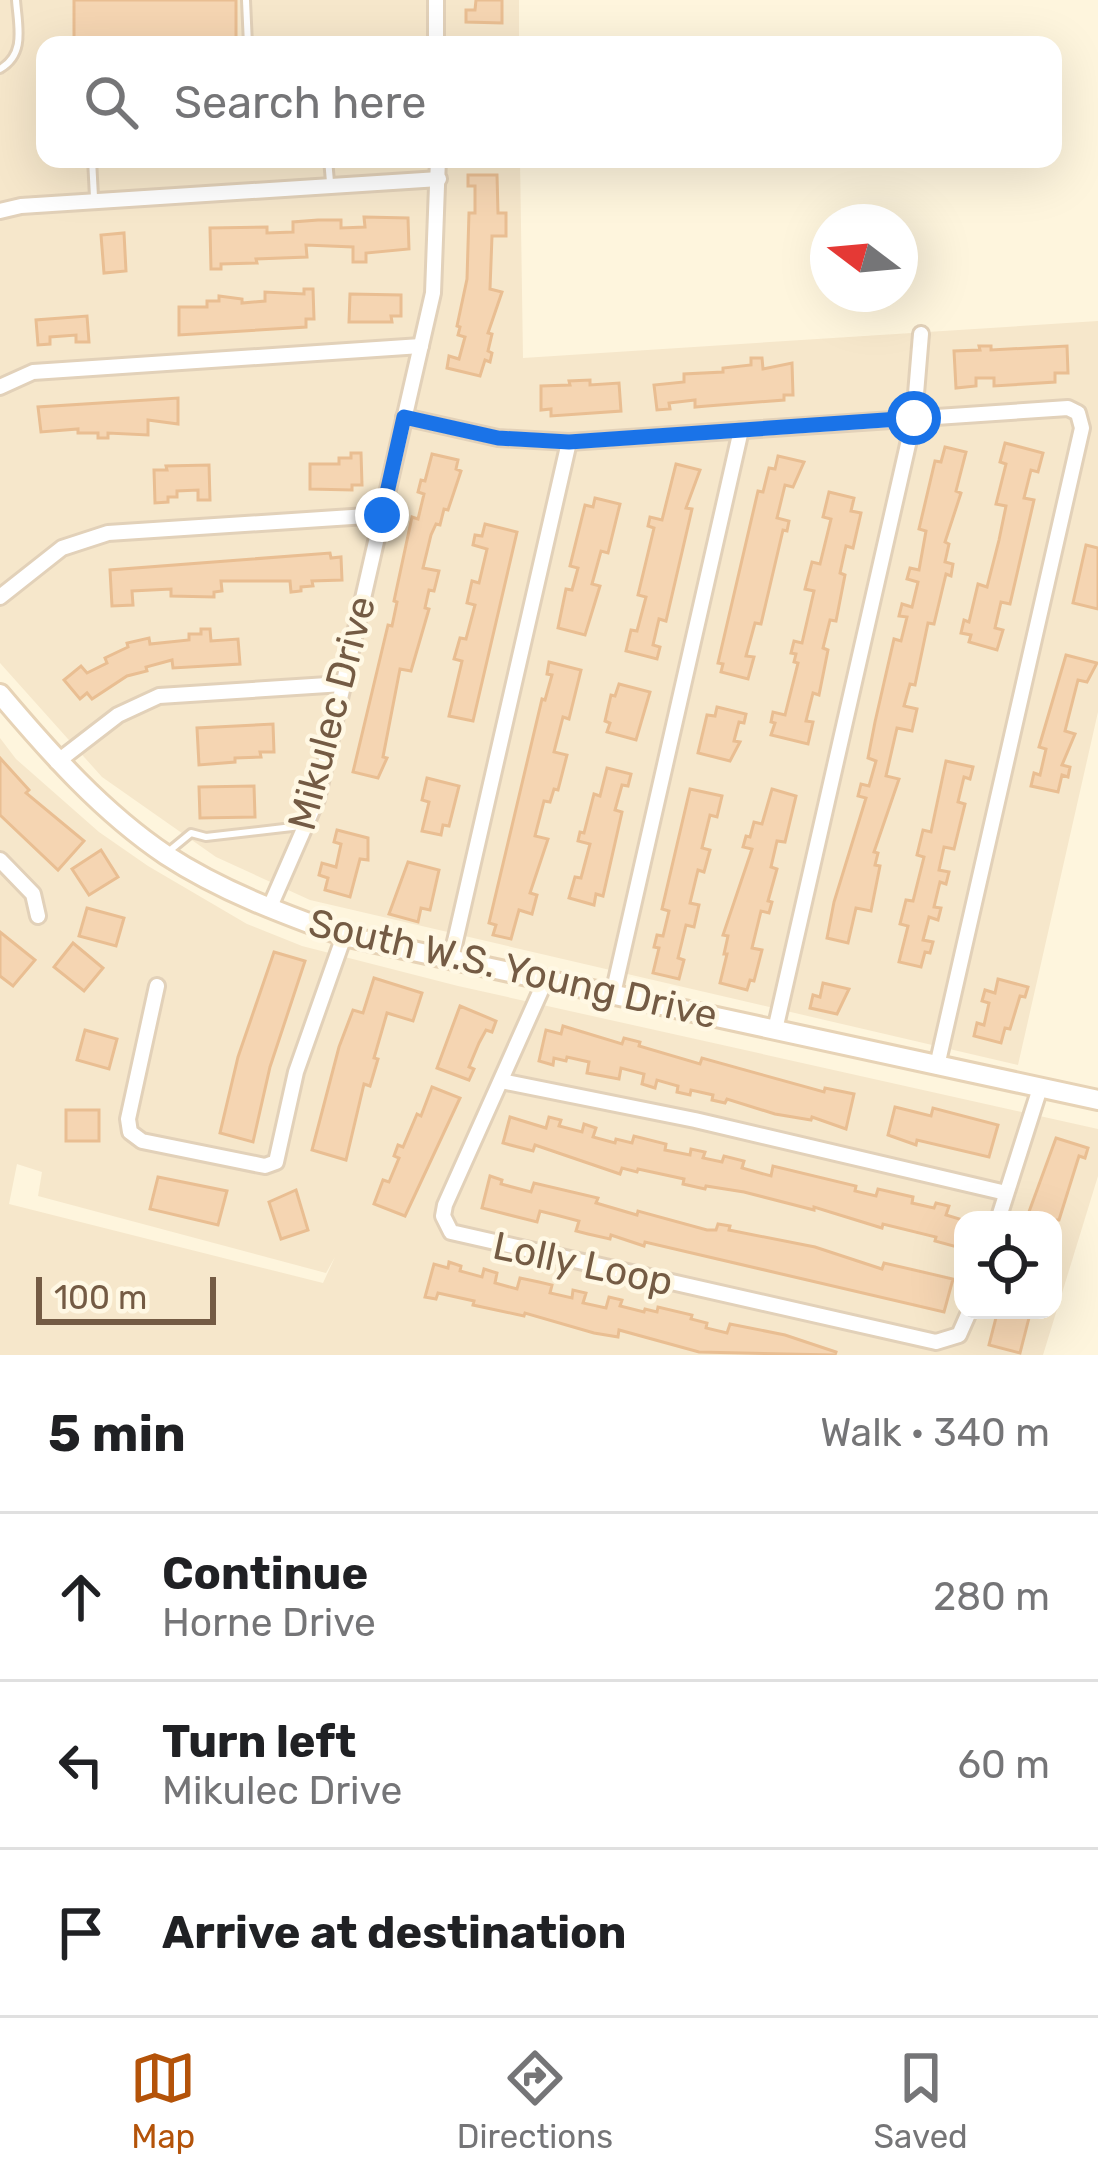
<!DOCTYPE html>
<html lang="en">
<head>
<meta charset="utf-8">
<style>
	body { margin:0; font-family:Rubik,sans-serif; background:#f2f2f2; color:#202124 }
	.controls { position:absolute; right:36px; bottom:36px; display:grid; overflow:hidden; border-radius:24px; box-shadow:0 12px 48px #0002 }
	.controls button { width:108px; height:108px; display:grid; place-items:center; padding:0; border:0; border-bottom:3px solid #e0e0e0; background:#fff; color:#202124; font:60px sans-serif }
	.compass { position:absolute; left:810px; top:204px; width:108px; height:108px; border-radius:50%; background:#fff; box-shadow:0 12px 48px #0002; rotate:286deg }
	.scale { position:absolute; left:36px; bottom:30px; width:180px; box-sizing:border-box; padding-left:12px; border:6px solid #745b44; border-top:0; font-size:33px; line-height:42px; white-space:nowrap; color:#745b44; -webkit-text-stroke:9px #fff8e4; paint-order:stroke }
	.stop { position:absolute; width:36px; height:36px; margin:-27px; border:9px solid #1a73e8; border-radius:50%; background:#fff }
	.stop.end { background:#1a73e8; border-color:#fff; box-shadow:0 3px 12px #0008 }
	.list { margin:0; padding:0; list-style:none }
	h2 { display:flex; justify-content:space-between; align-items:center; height:156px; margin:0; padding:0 48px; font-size:51px }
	h2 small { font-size:39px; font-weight:400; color:#757577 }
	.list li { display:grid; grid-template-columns:78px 1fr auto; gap:36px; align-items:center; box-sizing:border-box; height:168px; padding:0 48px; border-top:3px solid #e0e0e0 }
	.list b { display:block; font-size:45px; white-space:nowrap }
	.list p { margin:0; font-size:39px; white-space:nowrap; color:#757577 }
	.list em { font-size:39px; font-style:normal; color:#757577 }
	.icon { flex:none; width:66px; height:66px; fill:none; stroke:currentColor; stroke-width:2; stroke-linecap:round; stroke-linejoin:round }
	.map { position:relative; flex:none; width:1098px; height:1355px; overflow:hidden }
	.search { position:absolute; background:#fff; box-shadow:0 12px 48px #0002; left:36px; right:36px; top:36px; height:132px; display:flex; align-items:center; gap:30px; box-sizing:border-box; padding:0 42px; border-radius:24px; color:#757577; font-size:45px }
	.sheet { height:660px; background:#fff }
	nav { display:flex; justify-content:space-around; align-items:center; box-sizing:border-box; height:168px; border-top:3px solid #e0e0e0; background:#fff; font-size:33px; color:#757577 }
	nav a { display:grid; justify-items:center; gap:6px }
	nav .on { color:#b45309 }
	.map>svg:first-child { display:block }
	.residential { fill:#f6e7cb; fill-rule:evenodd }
	.building { fill:#f5d5b2; stroke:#e9be92; stroke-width:3 }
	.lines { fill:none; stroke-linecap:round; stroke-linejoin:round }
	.lane-casing { stroke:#e2d1b9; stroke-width:12 }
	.street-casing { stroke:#e2d1b9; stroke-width:20 }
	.secondary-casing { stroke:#e7d3b6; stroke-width:24 }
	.lane { stroke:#fff; stroke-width:6 }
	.street { stroke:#fff; stroke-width:14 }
	.secondary { stroke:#fff; stroke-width:18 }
	.route { stroke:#1a73e8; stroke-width:15 }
	.labels { text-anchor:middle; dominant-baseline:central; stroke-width:9; stroke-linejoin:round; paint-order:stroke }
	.street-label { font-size:39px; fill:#745b44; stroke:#fff8e4 }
</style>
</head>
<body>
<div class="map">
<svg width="1098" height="1355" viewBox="0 0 1098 1355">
	<rect width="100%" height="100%" fill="#fef5dd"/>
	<!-- residential -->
	<g class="residential">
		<polygon points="0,0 519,0 519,45 45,45 45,159 520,159 523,358 1098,321 1098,712 1018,1065 310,900 216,857 102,777 0,663"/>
		<path d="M0,738L16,759L99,832L148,866L247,924L302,946L458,986L1098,1129V1176L1043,1355H0ZM17,1164L42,1172L38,1196L326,1273L335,1257L323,1283L9,1204ZM963,1220H1053V1310H963Z"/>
	</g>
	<!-- building -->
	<g class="building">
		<polygon points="74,0 236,0 236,45 136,45 136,39 74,38"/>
		<polygon points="476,0 502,0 502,23 466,22 466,10 475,10"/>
		<polygon points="468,175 497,175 498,213 506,213 506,236 492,236 490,289 502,292 488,333 492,334 488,351 492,353 490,362 485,360 480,376 447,368 449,356 459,359 465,337 458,335 460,327 457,326 467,279 469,213 475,213 475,186 468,186"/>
		<polygon points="364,217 408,218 409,249 366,253 366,262 353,262 353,247 306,245 307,257 256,259 257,263 221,264 221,269 211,269 210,228 267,227 267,233 293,232 293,222 318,220 341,220 341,228 365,227"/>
		<polygon points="124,233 126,271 104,273 101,235"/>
		<polygon points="304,289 313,289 314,319 306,319 306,327 179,335 179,307 207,307 207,301 219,301 219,296 242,299 242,303 265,301 265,292 304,294"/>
		<polygon points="350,294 401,295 401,316 391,316 392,322 349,322"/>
		<polygon points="87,316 89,342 76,342 76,335 50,337 50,344 38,345 36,320"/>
		<polygon points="979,346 991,346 991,350 1067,346 1068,373 1055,373 1055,382 994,386 994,378 976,378 976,386 956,388 954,351 980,350"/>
		<polygon points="751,358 762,358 763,369 792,363 793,395 784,395 784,400 707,406 695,407 695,400 669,403 670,409 657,410 654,385 684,382 684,374 723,372 723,368 751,365"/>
		<polygon points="590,380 590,385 619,383 621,411 551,416 551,409 541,410 541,386 570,385 569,381"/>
		<polygon points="178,398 178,424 148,420 148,435 108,433 108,438 98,438 98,433 78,433 78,429 41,432 38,407"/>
		<polygon points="1005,443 1043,453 1038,472 1031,470 1024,498 1034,500 1010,604 1001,602 995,628 1003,630 997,650 969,642 971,635 961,633 964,620 969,622 978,584 987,587 999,540 1006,506 996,504 1006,464 1000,462"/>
		<polygon points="945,447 966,452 956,491 961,493 945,542 949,544 945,562 953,564 951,576 946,574 934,624 928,623 915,685 910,684 904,706 917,709 912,731 897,728 886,776 899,779 874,852 878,853 875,865 880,866 871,911 856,908 848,943 827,938 834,902 866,798 858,796 861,784 869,786 876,761 868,758 875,722 894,639 901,641 907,617 899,616 902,604 912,607 918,582 907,579 910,568 919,570 926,531 919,529 935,461 941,462"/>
		<polygon points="351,453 361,453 362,485 352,485 352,490 310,489 310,464 339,464 339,458 351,458"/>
		<polygon points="432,454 458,460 456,469 461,471 448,510 444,509 440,525 436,524 431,535 423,568 439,571 434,591 429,590 425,608 429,609 411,671 400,669 383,757 387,758 378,778 353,772 388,625 392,626 397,602 394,601 412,517 418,519 424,494 418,492 421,480 425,481"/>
		<polygon points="778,456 804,462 793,487 785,485 777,518 789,521 787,531 783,530 761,624 755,623 746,656 754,657 748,679 721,672 723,664 718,663 758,491 763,492 769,468 775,469"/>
		<polygon points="676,464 700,470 686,508 692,509 666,621 659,619 653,645 660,647 657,659 626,651 631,630 637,631 646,597 638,595 654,528 648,526 650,517 662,520"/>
		<polygon points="209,465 210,500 198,500 198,490 177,491 177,497 168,497 168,502 155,503 154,470 167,470 166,466"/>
		<polygon points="829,492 854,498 851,511 861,513 853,548 846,546 840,573 845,575 836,621 830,620 823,648 828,650 819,695 813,693 806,721 813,722 808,744 771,735 775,723 771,722 773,712 785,715 798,663 794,662 796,654 791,653 794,641 802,643 814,591 805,589 812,562 820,564 831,519 823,517"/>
		<polygon points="595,498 620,504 608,553 601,551 592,584 600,586 585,635 558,628 566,589 572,590 578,568 570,566 585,505 593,507"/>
		<polygon points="485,524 517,532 473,721 449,716 462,661 454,659 460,638 466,639 475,605 467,603 472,581 479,583 487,549 473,545 475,535 482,536"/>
		<polygon points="1086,545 1098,548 1098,609 1073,603"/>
		<polygon points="330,553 331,558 341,557 342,580 312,581 313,586 301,587 301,591 291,592 290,581 221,581 222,591 214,592 214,597 171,596 171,589 132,591 133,605 112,606 110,570"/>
		<polygon points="201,629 210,629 211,641 238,639 240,664 173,668 172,660 146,667 147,671 127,676 92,699 87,693 80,699 64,680 81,666 87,673 107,663 105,658 128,647 127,643 149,638 150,644 189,640 189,634 201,634"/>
		<polygon points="1066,655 1097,663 1087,682 1078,680 1065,731 1075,734 1062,765 1070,767 1068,777 1062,775 1058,792 1031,786 1034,773 1040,775 1046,749 1039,747"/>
		<polygon points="549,662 581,670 569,719 563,717 554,752 567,755 558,790 554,789 550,802 544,801 535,836 548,839 530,893 537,895 532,914 519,910 511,939 493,935 496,925 489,923 542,699 545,700 552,675 547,674"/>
		<polygon points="619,684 650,692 636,740 607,732 610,723 605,721 611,695 615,696"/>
		<polygon points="717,707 746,714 744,723 739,722 734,741 740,742 730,761 698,753 707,715 715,716"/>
		<polygon points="273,724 274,752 260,752 261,757 235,758 235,762 199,765 197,728"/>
		<polygon points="0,758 29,790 26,793 84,841 58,870 0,815"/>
		<polygon points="946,761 973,767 970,779 964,777 958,802 965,804 954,849 944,847 939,870 949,872 946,884 940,882 934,907 941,908 938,920 929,917 923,940 933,942 930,953 925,952 921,967 899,962 908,926 900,924 906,900 913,901 924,857 917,855 923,830 931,832"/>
		<polygon points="607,768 631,774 628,786 622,785 615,810 622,812 603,896 596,894 594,905 569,898 575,877 581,878 590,844 578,841 580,832 584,833 594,794 600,796"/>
		<polygon points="427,778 459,786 449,826 443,825 441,835 422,831 429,802 422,800"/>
		<polygon points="254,786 255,817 200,818 199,787"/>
		<polygon points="690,789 722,796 717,817 710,815 702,848 710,850 704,872 698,870 690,903 699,905 694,927 686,925 678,958 684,960 679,979 653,973 659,948 654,947 657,935 663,936 669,911 662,909"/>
		<polygon points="772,789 796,796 785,842 777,841 771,867 777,869 768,901 772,902 769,913 761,911 752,948 762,950 754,981 750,980 747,990 720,983 727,954 724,954 728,936 723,935 752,849 743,847 746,836 750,837 754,822 762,824"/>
		<polygon points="337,830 368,838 368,860 360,859 350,897 325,890 328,878 319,875 322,863 336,867 341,844 334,842"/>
		<polygon points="101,850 118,877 89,895 72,869"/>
		<polygon points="408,862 439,870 430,910 421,908 418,922 389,914"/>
		<polygon points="87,908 124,918 116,946 79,936"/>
		<polygon points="0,932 35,960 13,986 0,976"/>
		<polygon points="73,943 103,968 84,991 54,967"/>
		<polygon points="274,952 305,961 270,1067 253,1142 220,1133 238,1057"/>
		<polygon points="374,978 422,993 413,1021 387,1013 374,1058 378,1059 370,1086 364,1084 346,1160 312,1150 339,1047 353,1010 363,1013"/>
		<polygon points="998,979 1028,987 1025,997 1020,996 1010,1029 1005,1028 1001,1043 974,1036 977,1023 984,1025 989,1003 982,1001 985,990 995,993"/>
		<polygon points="823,983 849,989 837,1014 810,1008 813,995 820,997"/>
		<polygon points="460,1006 496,1021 492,1032 486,1030 479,1043 469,1067 474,1069 469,1080 437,1068"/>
		<polygon points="563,1026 622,1044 624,1038 640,1042 639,1046 700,1064 702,1058 824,1092 825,1088 854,1094 846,1129 812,1117 811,1120 775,1114 727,1099 725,1103 712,1100 713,1095 691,1090 690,1095 677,1092 678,1086 657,1080 655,1088 642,1084 644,1074 621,1068 619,1079 587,1073 589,1062 567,1057 566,1061 554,1058 553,1065 539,1061 546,1030 561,1034"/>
		<polygon points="85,1030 117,1039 109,1069 77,1060"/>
		<polygon points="432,1087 460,1098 405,1216 374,1204 383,1180 389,1182 399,1158 394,1156 398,1145 403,1147 417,1114 421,1116"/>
		<polygon points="895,1107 931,1116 933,1108 998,1125 989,1157 917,1140 916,1145 888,1135"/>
		<rect x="66" y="1110" width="33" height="31"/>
		<polygon points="510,1117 546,1128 549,1117 561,1120 559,1126 582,1132 584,1124 596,1128 593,1137 615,1143 616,1139 632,1143 634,1136 666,1144 665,1150 690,1155 691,1149 705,1152 703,1158 722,1162 724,1156 744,1161 742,1168 771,1176 773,1166 856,1186 855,1191 876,1196 878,1189 913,1197 912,1203 934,1208 936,1203 949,1206 946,1215 963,1220 963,1227 957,1247 935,1241 936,1237 883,1224 882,1228 814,1207 814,1210 744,1192 706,1186 705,1189 683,1184 684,1179 638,1169 637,1172 622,1168 620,1174 535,1145 533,1151 503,1143"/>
		<polygon points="1056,1138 1088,1148 1085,1158 1079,1156 1059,1220 1026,1220"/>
		<polygon points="490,1176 502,1180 501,1184 531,1192 534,1183 598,1198 596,1203 637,1215 638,1211 707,1230 716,1230 718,1224 730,1226 729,1230 815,1247 882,1269 884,1263 953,1279 944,1312 645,1242 644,1246 611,1235 610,1239 588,1234 576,1231 579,1221 556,1215 540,1211 537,1222 482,1208"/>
		<polygon points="158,1177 227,1191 218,1225 150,1209"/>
		<polygon points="296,1190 308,1230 281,1239 269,1202"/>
		<polygon points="449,1262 461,1266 460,1271 482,1277 484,1269 497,1273 495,1283 517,1289 520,1278 539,1282 552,1285 550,1293 572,1298 573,1290 586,1293 583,1303 606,1308 609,1297 622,1300 620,1306 644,1312 645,1309 657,1312 658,1307 692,1315 691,1319 707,1323 706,1328 727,1333 730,1324 785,1335 836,1352 835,1355 699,1352 619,1330 618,1337 594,1333 525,1313 524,1316 473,1305 474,1301 438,1293 436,1299 425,1297 434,1264 448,1268"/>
		<polygon points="998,1310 1031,1310 1020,1353 989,1345"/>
	</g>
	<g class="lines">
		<defs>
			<g id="lane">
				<polyline points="246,0 248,45"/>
				<path d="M0,69C26,54 18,27 16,0"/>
				<polyline points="92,159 94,197"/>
				<polyline points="328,159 330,182"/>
				<polyline points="168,852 191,833 206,837 301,826"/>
			</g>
			<g id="street">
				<polyline points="436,0 436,45"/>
				<polyline points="0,211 21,206 439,179"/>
				<polyline points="0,387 33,372 421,346"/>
				<polyline points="404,417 498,438 569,442 1068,408 1078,413 1082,428 937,1066"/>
				<polyline points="0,597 62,548 108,533 382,515"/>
				<polyline points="57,762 118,715 159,696 343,684"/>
				<polyline points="0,860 33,894 38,916"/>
				<polyline points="269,909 317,799 433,293 438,159"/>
				<polyline points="451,959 569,442"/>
				<polyline points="546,979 445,1205 443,1216 451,1232 936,1342 959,1335 970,1310"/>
				<polyline points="157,986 128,1119 130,1132 142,1141 265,1166 276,1162 296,1072 344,936"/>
				<polyline points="613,994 741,430"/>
				<polyline points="775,1030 914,418 921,334"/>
				<polyline points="501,1081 695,1120 1006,1193"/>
				<polyline points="998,1220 1040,1088"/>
			</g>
			<path id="secondary" d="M0,694C49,752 102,812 166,855C221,891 283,914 344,936L1098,1100"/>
		</defs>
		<!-- lane casing -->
		<use href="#lane" class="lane-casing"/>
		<!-- street casing -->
		<use href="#street" class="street-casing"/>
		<!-- secondary casing -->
		<use href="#secondary" class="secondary-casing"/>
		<!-- lane -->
		<use href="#lane" class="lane"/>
		<!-- street -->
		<use href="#street" class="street"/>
		<!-- secondary -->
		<use href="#secondary" class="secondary"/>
	</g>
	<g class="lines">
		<!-- route -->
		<polyline class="route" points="382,515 404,417 498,438 569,442 914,418"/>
	</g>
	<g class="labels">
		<!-- street labels -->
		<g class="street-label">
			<text transform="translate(332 713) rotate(-75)">Mikulec Drive</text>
			<text transform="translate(513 969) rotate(13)">South W.S. Young Drive</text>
			<text transform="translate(583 1264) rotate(12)">Lolly Loop</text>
		</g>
	</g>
</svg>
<div class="controls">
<button><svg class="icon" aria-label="locate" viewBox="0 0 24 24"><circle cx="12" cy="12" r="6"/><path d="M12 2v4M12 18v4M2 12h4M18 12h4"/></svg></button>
</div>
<svg class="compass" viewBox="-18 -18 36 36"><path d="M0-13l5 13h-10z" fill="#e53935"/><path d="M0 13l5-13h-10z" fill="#757577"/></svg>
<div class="scale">100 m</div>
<div class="stop" style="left:914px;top:418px"></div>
<div class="stop end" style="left:382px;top:515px"></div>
<div class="search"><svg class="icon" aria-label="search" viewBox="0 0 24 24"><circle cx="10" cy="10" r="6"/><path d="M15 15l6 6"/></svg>Search here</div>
</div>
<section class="sheet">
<h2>5 min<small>Walk · 340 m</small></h2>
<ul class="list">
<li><svg class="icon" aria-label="ahead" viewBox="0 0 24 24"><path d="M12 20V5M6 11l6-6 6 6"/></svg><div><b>Continue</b><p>Horne Drive</p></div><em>280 m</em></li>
<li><svg class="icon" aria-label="left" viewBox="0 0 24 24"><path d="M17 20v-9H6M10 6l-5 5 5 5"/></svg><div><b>Turn left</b><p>Mikulec Drive</p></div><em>60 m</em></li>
<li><svg class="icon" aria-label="arrive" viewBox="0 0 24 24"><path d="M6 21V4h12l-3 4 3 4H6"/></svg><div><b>Arrive at destination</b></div></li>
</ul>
</section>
<nav>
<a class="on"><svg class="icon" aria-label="map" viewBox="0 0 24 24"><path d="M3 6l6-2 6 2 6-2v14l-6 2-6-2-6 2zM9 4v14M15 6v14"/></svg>Map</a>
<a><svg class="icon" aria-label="directions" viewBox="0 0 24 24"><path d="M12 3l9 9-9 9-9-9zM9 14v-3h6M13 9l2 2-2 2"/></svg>Directions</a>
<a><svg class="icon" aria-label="saved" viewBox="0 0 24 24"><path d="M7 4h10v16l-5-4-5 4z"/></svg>Saved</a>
</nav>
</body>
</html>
